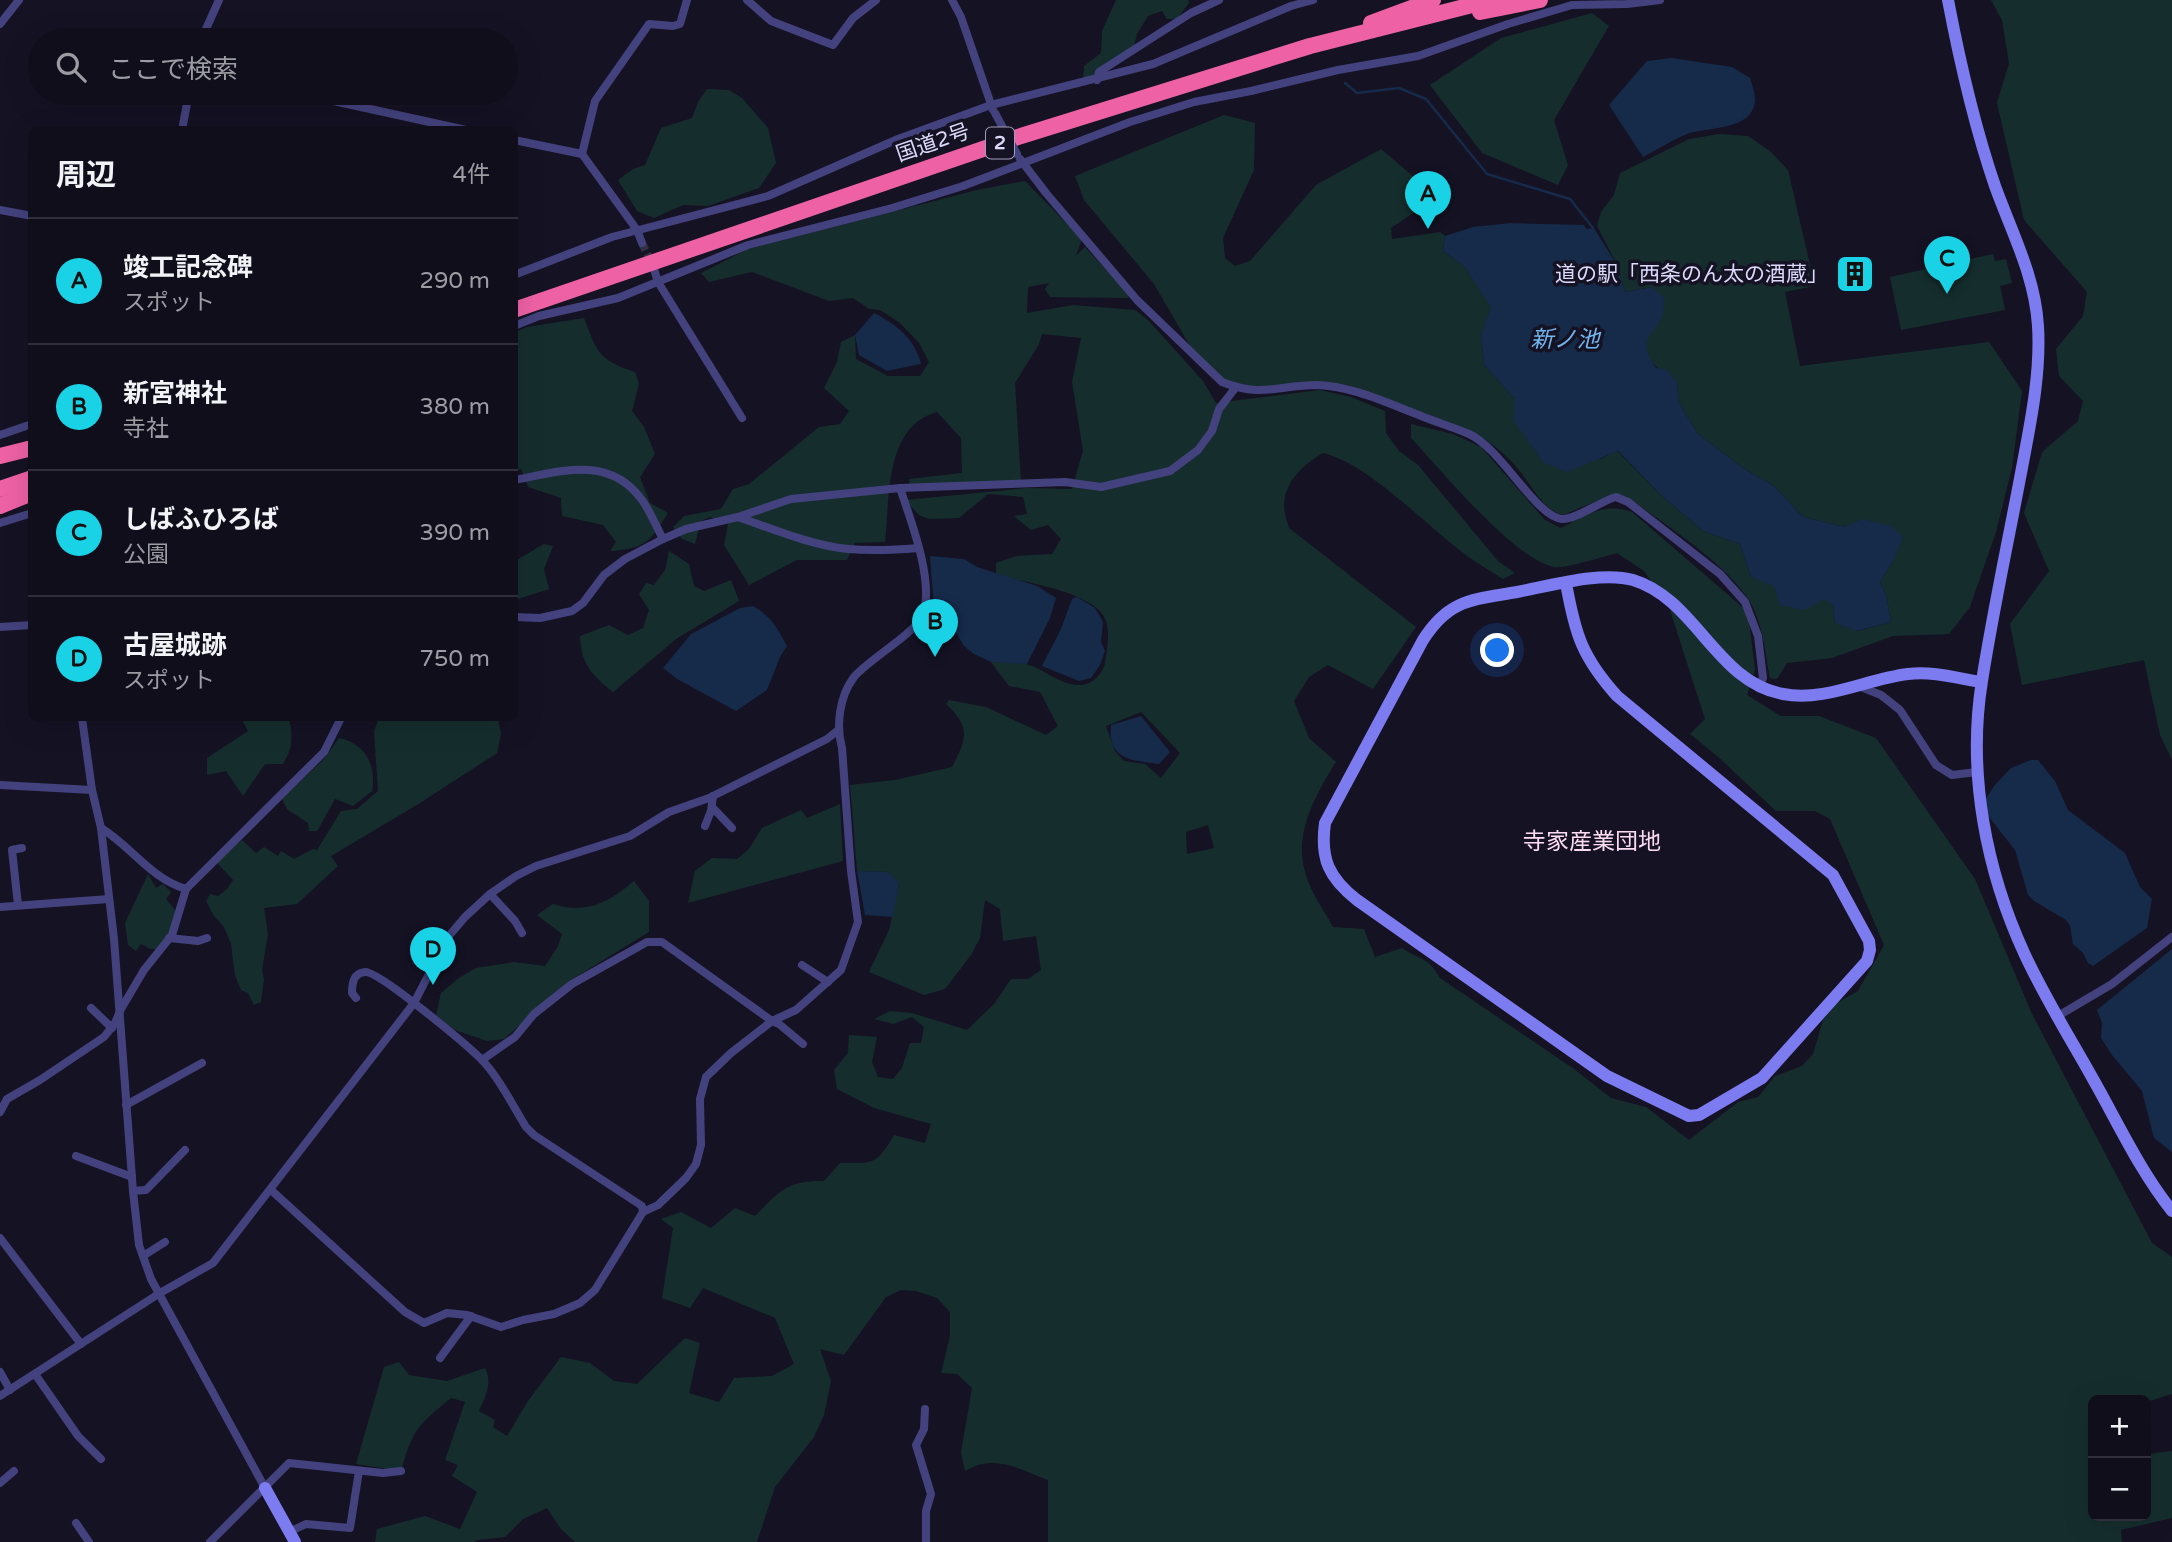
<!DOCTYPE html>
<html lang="ja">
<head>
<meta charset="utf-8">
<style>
	body { margin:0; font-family:"Varela Round","Noto Sans JP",sans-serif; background:#1e1c28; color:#f1f3f6 }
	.controls { position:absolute; right:21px; bottom:21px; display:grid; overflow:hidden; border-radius:10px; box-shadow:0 7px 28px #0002 }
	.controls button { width:63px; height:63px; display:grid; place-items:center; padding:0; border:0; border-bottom:2px solid #302e3a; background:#100e1b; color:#f1f3f6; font:35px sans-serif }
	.you { position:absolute; left:1498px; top:651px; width:24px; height:24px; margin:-18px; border:5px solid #fff; border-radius:50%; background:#1a73e8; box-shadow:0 0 0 10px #1a73e833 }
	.badge { display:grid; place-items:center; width:46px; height:46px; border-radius:50%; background:#1ad2e6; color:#111; font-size:23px; font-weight:700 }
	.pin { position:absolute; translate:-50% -58px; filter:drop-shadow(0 2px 4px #0008) }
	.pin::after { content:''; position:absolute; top:37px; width:24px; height:21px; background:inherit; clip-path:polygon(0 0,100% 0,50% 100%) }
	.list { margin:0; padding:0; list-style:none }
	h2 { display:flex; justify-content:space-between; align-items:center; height:91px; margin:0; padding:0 28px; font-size:30px }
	h2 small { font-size:23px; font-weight:400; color:#9c9ca3 }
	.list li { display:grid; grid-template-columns:46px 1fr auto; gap:21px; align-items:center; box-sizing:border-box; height:126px; padding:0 28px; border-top:2px solid #302e3a }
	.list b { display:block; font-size:26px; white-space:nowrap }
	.list p { margin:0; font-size:23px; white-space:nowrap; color:#9c9ca3 }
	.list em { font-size:23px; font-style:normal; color:#9c9ca3 }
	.icon { flex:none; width:38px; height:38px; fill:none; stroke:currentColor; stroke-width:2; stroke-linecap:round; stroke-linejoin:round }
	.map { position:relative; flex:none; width:2172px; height:1542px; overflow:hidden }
	.search { position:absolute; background:#100e1b; box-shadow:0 7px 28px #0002; left:28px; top:28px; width:490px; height:77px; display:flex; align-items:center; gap:18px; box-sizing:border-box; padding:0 24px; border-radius:38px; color:#9c9ca3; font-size:26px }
	.panel { position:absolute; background:#100e1b; box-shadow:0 7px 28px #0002; left:28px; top:126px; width:490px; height:595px; border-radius:10px }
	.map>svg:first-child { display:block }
	.green { fill:#152e2d; fill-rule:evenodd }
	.water { fill:#162a4a }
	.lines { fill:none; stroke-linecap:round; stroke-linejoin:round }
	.stream { stroke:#162a4a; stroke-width:2.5 }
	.street-tunnel { stroke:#333044; stroke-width:8; stroke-dasharray:8 4; stroke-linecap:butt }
	.street { stroke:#44427e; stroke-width:8 }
	.secondary { stroke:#7d7bf0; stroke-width:12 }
	.highway { stroke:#ee61a5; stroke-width:16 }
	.street-bridge { stroke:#44427e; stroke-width:8 }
	.labels { text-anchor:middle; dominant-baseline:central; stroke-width:7; stroke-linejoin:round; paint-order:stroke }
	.shield { fill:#151224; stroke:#a19dba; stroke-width:2 }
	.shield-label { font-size:19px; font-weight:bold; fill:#ddd9fb }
	.street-label { font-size:21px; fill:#ddd9fb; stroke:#151224 }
	.poi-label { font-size:21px; fill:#ddd9fb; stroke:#151224; text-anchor:end }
	.water-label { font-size:23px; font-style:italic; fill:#72b6f0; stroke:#151224 }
	.neighbourhood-label { font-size:23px; fill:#fbdbf0; stroke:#151224 }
</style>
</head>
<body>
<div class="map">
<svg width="2172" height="1542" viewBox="0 0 2172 1542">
	<rect width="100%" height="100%" fill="#151224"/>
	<!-- green -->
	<g class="green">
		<polygon points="1116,0 1188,0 1189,3 1177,19 1167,19 1162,11 1148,16 1137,34 1134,46 1093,76 1083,80 1084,66 1101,53 1102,31"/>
		<polygon points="1991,0 2172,0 2172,760 2160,735 2144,660 2022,685 2010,624 2049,571 2024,513 2042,452 2078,421 2083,401 2059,376 2056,349 2083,316 2087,292 2024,220 1997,103 2009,63 2002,20"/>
		<polygon points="1592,13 1609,26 1554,120 1568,165 1558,185 1482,153 1430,85 1501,38"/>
		<polygon points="707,89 729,90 742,98 768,128 776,163 759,188 708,206 683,205 654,218 637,211 618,180 633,169 645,165 661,128 692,118 698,102"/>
		<path d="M1224,115L1255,123L1254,170L1223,238L1225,258L1235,266L1250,261L1316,185L1381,149L1427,188L1422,207L1391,228L1392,239L1440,232L1445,236L1443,251L1465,267L1492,307L1481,336L1484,365L1514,398V421L1600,459L1617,451L1661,495L1703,531L1740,544L1751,577L1825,598L1833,606L1835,623L1857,631L1891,622L1886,595L1880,582L1893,561L1845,527L1803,517L1774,486L1743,468L1698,434L1679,403L1677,383C1663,373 1640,358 1647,338C1650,329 1658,320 1663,313L1652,287L1625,292L1617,265L1597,226L1601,212L1614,195L1620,173L1689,139L1719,134L1748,136L1770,151L1788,170L1815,286L1785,292L1800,366L1989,342L2022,391L2012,468L1996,532L1970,607L1949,634L1893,636L1832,658L1787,663L1777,679L1770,678C1765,653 1763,623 1749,600C1725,563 1666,525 1630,499L1616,493L1563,515C1541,509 1532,485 1518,469C1506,454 1489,441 1472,431L1349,385L1317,382L1262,388L1237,384L1224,379L1190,346L1154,284L1084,200L1075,176Z"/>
		<path d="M1025,181L1082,239L1076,256L1085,247L1127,293L1129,298L1050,297L1045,289L1049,283L1028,287L1027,313L1073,305L1135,310L1148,320L1203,381L1216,403L1320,390L1351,397L1385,411L1386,433L1399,451L1418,465L1498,561L1515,573L1503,579C1489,570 1475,562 1462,552C1425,524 1367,463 1323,453C1304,464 1284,482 1284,506C1284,513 1287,521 1289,528L1416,627L1373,689L1328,665L1309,677L1294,701L1309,738L1336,762C1317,792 1295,831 1304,868C1308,888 1323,909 1333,927L1364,929L1375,957L1402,948C1419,960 1428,956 1440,978L1574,1069L1611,1098L1646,1107L1689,1140L1738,1102L1758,1097L1775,1076L1802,1066L1813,1054L1823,1020L1835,1004L1858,991L1884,945L1830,819L1815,811H1776L1716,755L1690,734L1705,719L1670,610L1644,571L1617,553C1605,556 1565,569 1554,567C1515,560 1440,469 1411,438V424L1453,434L1481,447L1545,520L1561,528C1585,515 1604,502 1632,512L1748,612L1755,670L1747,695L1781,716H1819L1876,738L1975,879L2032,1014L2152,1243L2172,1257V1394L2146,1402L2093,1400V1516H2146V1454L2172,1451V1518L2121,1530L2122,1542H1048V1480C1018,1469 995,1453 965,1471L961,1452L972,1388L957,1374L941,1373L950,1336V1312L937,1298L916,1291L901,1290L886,1297L844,1355L820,1349L831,1381L824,1415L814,1437L775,1487L757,1542H575L561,1529L547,1508L523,1519L505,1537L478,1540L474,1542H375L377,1529L425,1516L460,1529L477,1492L452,1476L458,1465L445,1460L465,1402L451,1398C417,1426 413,1429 401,1471L356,1464L384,1367L399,1362L409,1375L447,1381L485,1368C493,1383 485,1397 479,1411L495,1420L493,1427L507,1436L528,1401L561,1357L590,1363L614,1381L637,1384L685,1338L700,1343L689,1393L719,1402L734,1378L772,1376L794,1364L775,1318L703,1288L690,1308L662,1298L673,1228L661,1219L681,1212L711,1228L735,1208L755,1216C780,1191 787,1180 824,1181L840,1163C873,1163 876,1166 894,1135L925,1143L931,1124L874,1108L837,1089L834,1070L848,1053L849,1035L877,1037L872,1062L878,1077L893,1079L902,1068L910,1043H921L924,1027L912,1017L893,1024L874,1019L890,1011L912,1013L967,1030L994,1004L1011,979H1028L1041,970L1036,936L1003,941L1000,909L985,900L980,938L971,955L945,989L924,995L869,972L889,930L899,883L888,872L857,871L850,785L895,780L952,767C967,738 971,727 946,704L949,700L986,707L1046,735L1058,726L1040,692L1009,686L991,662C1003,663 1018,661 1029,665C1045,670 1061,685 1078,685C1091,686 1102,675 1105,663C1107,651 1110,633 1106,621C1097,592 1023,582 996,575V563L1016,556L1052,554L1061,539L1048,525L1031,530L1014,516L1027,514L1023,497L988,494L959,518L929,519L919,515L905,500L1027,488L1072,489L1083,451L1072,382L1081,338L1042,334L1039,344L1015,383L1021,482L910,485L909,479L962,473L961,438L937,412C884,426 890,499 885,542L855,543L847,560H797L749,585L724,545L728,524L710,517L701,521L695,544L682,539L673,527L684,516L721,509L733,489L749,484L819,427L840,424L849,411L824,388L837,362L841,342L855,335L856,359L888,376H920L929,362L919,343L900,323L880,310L869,309L853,298L829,301L752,272L709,282L701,273L748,249L977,190ZM1141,712L1180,753L1161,778L1145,764L1124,761L1115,751L1106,726ZM1208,825L1214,848L1187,854L1186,832Z"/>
		<polygon points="1993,254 1995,261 2006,259 2012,283 2000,286 2005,310 1901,330 1890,277"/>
		<path d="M584,318C597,352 598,360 635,372L639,384L632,411L644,427L655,454L640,477L650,503L668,513C649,543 646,548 610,551L616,542L603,525L562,516L561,498L528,487L521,469L515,471V332L527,327Z"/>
		<polygon points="544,544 553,546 544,569 549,589 515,600 515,561"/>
		<path d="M669,551L689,564L694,586L704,591L731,580L739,601L676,639L613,692C592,675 581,664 580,636L609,625L628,635L643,628L649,610L639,594L646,583L654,585L665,570Z"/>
		<path d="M241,718H289C293,736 293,748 283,764H265L243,796L226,771L207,775V758L248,731Z"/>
		<polygon points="379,718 498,718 501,734 497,753 420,803 331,856 338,866 297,904 264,908 268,934 262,970 264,980 261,1002 254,1005 248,993 241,990 235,975 231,944 224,927 214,916 206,901 210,894 218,896 227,889 233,880 217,863 242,840 256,853 264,847 278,856 281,851 294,859 313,849 317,850 341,811 357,809 378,791 374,731"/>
		<path d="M339,738C365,743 377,766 372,791L353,806L335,799L317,831H309L308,823L287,809L282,799L323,760Z"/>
		<polygon points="840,804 843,861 688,903 695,871 712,858 737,859 749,849 762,828 801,810 807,818"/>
		<polygon points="148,874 156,888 163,884 171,892 166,899 176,911 171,933 158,949 150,949 141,944 136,951 128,945 125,923"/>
		<path d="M634,881L649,901V932L571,980L504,1039L487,1041L455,1030L436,1015L441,993L459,978L476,968L514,962L545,966L558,946L562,934L537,915L553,904C586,915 609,902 634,881Z"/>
	</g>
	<!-- water -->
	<g class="water">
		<path d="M1672,58L1732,67L1750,78C1752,85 1755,93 1755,100C1754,131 1706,127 1687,134C1672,140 1657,150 1643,157L1609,105L1647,61Z"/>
		<path d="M1510,223L1584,225L1586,229L1594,228L1617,265L1625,292L1652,287L1664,297C1664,302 1664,309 1663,314C1653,340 1635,336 1656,368L1666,369L1677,383L1679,403L1698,434L1743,468L1774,486L1803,517L1845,527L1862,519L1891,526L1903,537L1893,561L1880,582L1886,595L1891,622L1856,631L1835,623L1833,606L1825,599L1804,610L1780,605L1774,586L1751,577L1740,544L1703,531L1661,495L1618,451L1567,472L1543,462L1514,421V398L1484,365L1481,336L1491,307L1465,267L1443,251L1445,236L1473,227Z"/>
		<path d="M874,313C896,324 915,339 921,364L887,371L859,355L855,335Z"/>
		<polygon points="930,556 964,559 977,567 1037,586 1056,598 1050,618 1027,664 991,662 974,654 964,646 955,631 934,610"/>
		<polygon points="1077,597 1095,608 1103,622 1101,642 1105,651 1100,665 1091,678 1079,681 1042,666 1061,629 1072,599"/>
		<path d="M753,606C770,615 778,629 787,646L780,657L767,690L736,711L677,679L663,668L691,634L740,608Z"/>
		<path d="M1141,716L1170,752L1159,764C1133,760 1107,761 1111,725Z"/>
		<polygon points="2031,760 2038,760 2055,781 2068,810 2125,853 2140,887 2152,899 2147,928 2093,966 2088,963 2083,953 2073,944 2070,926 2066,920 2034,901 2028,895 2015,850 1985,812 1985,800 1994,786 2011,768"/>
		<polygon points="857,871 888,872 899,882 893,917 865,915"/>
		<polygon points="2172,949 2172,1152 2154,1138 2142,1091 2112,1055 2101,1038 2102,1023 2097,1010"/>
	</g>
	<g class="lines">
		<!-- stream -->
		<polyline class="stream" points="1345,83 1357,93 1399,88 1426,99 1487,174 1570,199 1593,228"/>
		<!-- street-tunnel -->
		<polyline class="street-tunnel" points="642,243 653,266"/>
		<!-- street -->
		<g class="street">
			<polyline points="747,0 771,21 833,45 853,18 876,0"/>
			<polyline points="952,0 961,17 993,110"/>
			<polyline points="0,24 19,0"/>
			<polyline points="201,40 219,0"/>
			<polyline points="1097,80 1099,72 1191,13 1219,0"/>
			<polyline points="297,93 466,130"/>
			<polyline points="182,130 189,93"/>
			<polyline points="514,140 582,154 637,230 642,243"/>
			<polyline points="582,154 595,101 649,24 673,26 680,24 687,0"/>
			<path d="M1020,159L1046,193L1137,300L1222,382C1262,398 1279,385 1317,385C1352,386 1387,403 1419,415C1435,422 1453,427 1469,434C1501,448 1536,517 1562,519C1575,520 1601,501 1616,497L1628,502L1720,574L1745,602L1758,636L1763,678L1758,687"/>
			<polyline points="0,210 32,216"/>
			<polyline points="654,269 658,282 742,418"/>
			<polyline points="514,275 612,237 768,196 898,139 991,105 1153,64 1291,6 1313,0"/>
			<polyline points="514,326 539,316 618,298 748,245 892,208 963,186 1130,122 1194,102 1251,91 1338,70 1418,56 1508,24 1572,5 1627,4 1660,0"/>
			<polyline points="0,435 32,424"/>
			<path d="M514,480C560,472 609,454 642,500C650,511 656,526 663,539"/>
			<path d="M738,517C773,529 810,545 848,549C871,551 895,550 918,548"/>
			<polyline points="0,523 32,513"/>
			<polyline points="514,617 540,618 572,611 583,603 604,575 625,559 663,539 686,529 738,517 791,499 900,488 1065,482 1101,487 1170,471 1198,450 1212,431 1219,409 1236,387"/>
			<polyline points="0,627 32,625"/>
			<polyline points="1861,687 1881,695 1900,710 1936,765 1952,775 1977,772"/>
			<polyline points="82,718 92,790 101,828 114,939 133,1191 139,1245 151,1279 265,1488"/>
			<polyline points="0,785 92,790"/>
			<polyline points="712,807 732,828"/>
			<polyline points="705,826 711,811 713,796"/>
			<path d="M101,828C132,847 150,878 186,889"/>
			<polyline points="490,894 515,921 522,933"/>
			<polyline points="18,905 12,850 22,848"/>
			<polyline points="0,907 109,899"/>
			<polyline points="169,938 198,941 207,938"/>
			<polyline points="802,965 828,982"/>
			<path d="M356,998L352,993C352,984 353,973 365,972C379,971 467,1045 481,1059C498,1076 513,1106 526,1127L534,1135L642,1206L643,1212"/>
			<polyline points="91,1008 112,1028"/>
			<polyline points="2058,1016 2112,984 2172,937"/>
			<polyline points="482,1060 515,1037 534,1014 572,984 647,942 662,942 772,1021 779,1024 803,1044"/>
			<polyline points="126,1105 202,1063"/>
			<polyline points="0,1112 7,1099 40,1080 104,1037 115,1023 121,1009 144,970 172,935 186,889 324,752 341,718"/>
			<polyline points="76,1156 132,1177"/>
			<path d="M271,1190L405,1312L424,1323L447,1313L467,1315L501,1327L523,1320L554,1314L580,1303L595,1290L643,1212L658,1205L686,1178L696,1164L701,1145L700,1099L706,1077L731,1053L772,1021L796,1010L841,970L858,922L851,871L842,748C836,726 839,697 854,677C864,665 890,648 904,636C913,628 923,621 925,607C931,573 911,521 900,488"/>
			<polyline points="133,1191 146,1190 185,1150"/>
			<polyline points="0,1238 81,1344"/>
			<polyline points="143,1256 165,1242"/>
			<polyline points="440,1358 471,1316"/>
			<polyline points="0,1372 10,1390"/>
			<polyline points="35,1374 78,1436 101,1459"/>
			<polyline points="0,1396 160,1293 213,1263 414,1003 448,937 465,917 490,894 516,876 536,866 630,836 669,812 709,798 827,739 837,731"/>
			<polyline points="925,1409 924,1429 916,1445 931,1494 926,1511 926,1542"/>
			<polyline points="0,1483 14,1471"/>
			<polyline points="76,1523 89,1542"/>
			<polyline points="289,1532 306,1524 350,1528 359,1471"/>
			<polyline points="210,1542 289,1463 383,1473 401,1471"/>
		</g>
		<!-- secondary -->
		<g class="secondary">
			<path d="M1948,0C1960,63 1974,125 1995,186C2012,233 2035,276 2038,326C2041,375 2030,425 2021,473C2008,542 1993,611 1982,681C1967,773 1986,871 2025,955C2045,998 2070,1038 2093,1079C2118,1123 2140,1171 2172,1211"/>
			<path d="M1566,583C1575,634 1582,657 1617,696L1833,875L1869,941L1870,950L1867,961L1762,1078L1699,1115L1689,1116L1607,1076L1357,900C1329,878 1320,859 1325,823L1423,640C1449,599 1472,600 1517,592C1550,586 1601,571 1633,580C1696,599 1716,682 1783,694C1825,702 1866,679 1908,674C1932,671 1957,678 1981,682"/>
			<polyline points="265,1488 295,1542"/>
		</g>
		<!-- highway -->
		<g class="highway">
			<polyline points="1480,12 1540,0"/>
			<polyline points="1371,23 1433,0"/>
			<polyline points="514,310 1021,136 1310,46 1492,0"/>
			<polyline points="0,456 32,448"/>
			<polyline points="0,489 32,478"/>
			<polyline points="0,506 32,493"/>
		</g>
		<!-- street-bridge -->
		<polyline class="street-bridge" points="995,113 1017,154"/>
	</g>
	<!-- icons -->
	<defs>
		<symbol id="building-square" viewBox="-11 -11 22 22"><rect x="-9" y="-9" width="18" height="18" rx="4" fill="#1ad2e6" stroke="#151224"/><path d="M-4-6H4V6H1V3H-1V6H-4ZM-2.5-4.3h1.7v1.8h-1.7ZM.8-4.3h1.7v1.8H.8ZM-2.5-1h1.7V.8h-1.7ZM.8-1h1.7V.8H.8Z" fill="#111"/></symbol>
	</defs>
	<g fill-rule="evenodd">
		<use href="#building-square" x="1833" y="252" width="44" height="44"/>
	</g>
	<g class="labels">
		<!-- shield labels -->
		<rect class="shield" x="986" y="127.5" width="28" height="31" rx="5"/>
		<g class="shield-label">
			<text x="1000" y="143">2</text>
		</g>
		<!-- street labels -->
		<g class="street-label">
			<text transform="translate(933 143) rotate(-19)">国道2号</text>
		</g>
		<!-- poi labels -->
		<g class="poi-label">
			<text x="1828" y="274">道の駅「西条のん太の酒蔵」</text>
		</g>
		<!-- water labels -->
		<g class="water-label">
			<text x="1565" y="340">新ノ池</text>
		</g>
		<!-- neighbourhood labels -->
		<g class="neighbourhood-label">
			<text x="1592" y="842">寺家産業団地</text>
		</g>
	</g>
</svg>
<div class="controls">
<button>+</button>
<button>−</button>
</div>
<div class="you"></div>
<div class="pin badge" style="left:1428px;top:229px">A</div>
<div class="pin badge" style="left:935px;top:657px">B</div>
<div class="pin badge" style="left:1947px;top:294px">C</div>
<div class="pin badge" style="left:433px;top:985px">D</div>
<div class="search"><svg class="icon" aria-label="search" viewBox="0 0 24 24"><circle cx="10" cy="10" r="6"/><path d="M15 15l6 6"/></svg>ここで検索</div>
<section class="panel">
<h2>周辺<small>4件</small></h2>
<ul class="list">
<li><span class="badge">A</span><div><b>竣工記念碑</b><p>スポット</p></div><em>290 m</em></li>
<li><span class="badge">B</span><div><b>新宮神社</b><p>寺社</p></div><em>380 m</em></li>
<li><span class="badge">C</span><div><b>しばふひろば</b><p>公園</p></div><em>390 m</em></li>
<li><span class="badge">D</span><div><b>古屋城跡</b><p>スポット</p></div><em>750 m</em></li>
</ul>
</section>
</div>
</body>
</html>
